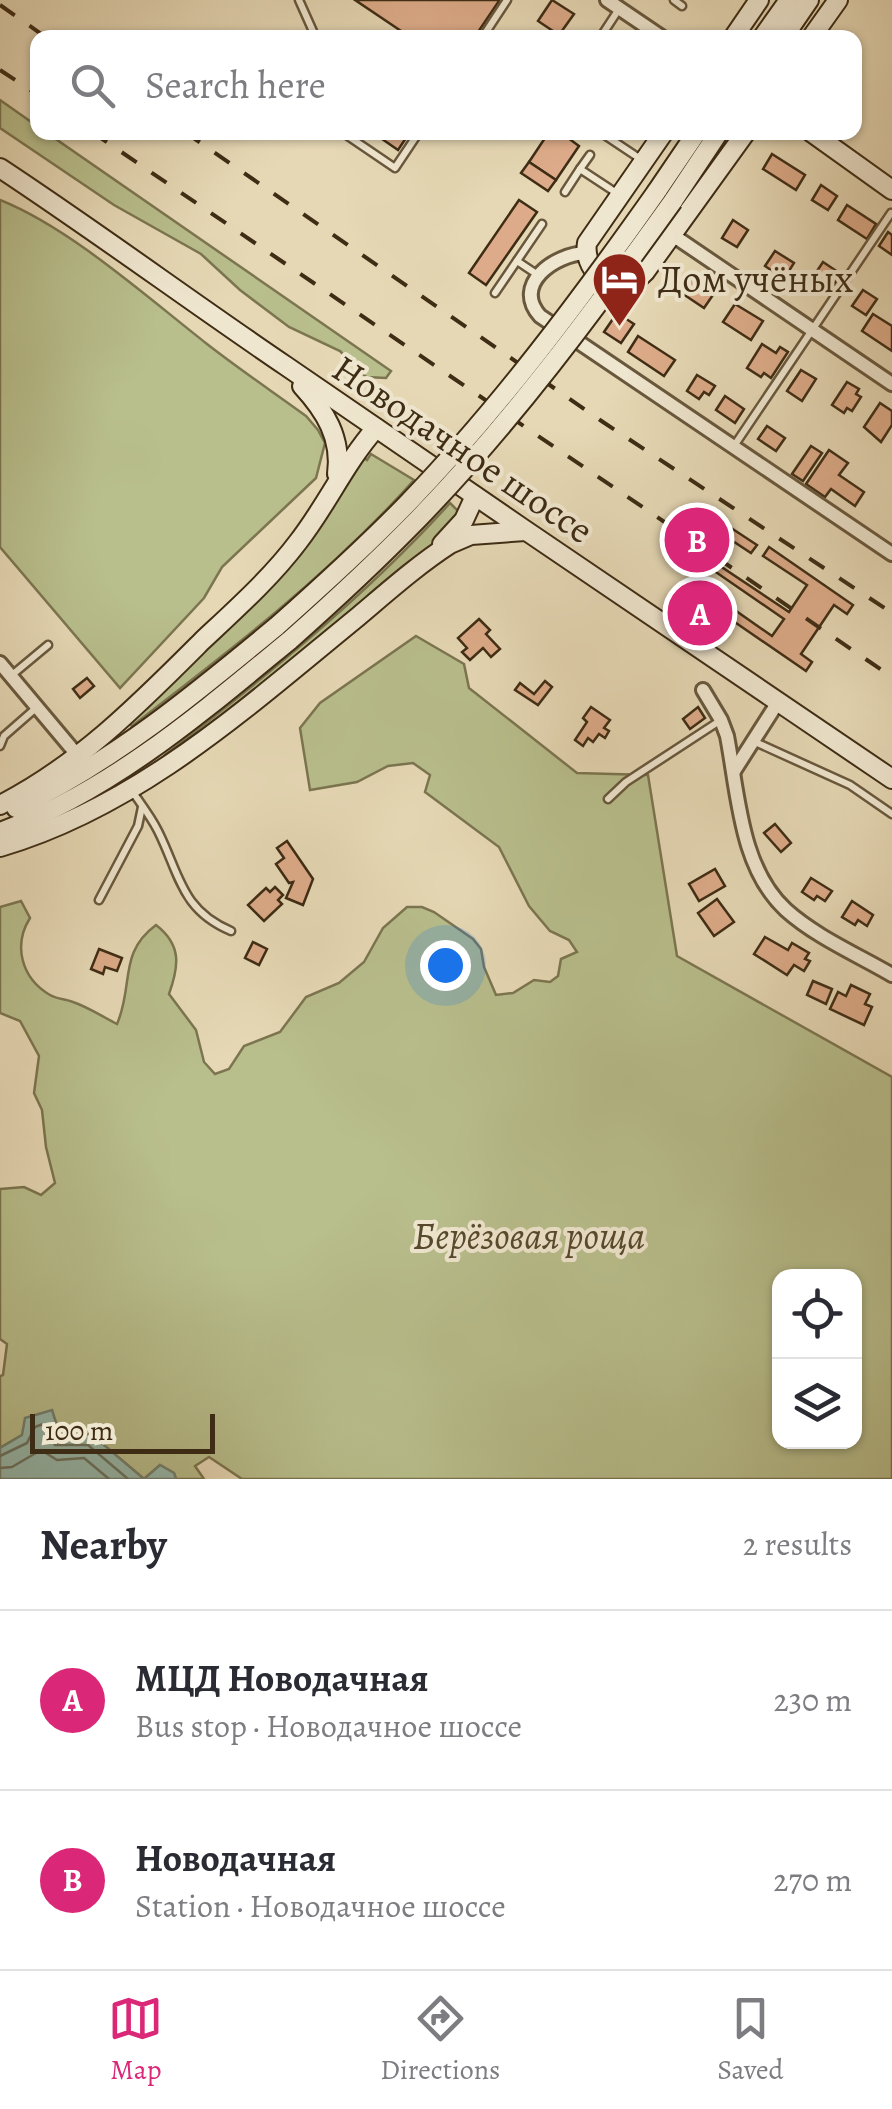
<!DOCTYPE html>
<html lang="en">
<head>
<meta charset="utf-8">
<style>
	body { margin:0; font-family:Alegreya,serif; background:#f7f7f7; color:#2b2b33 }
	.controls { position:absolute; right:30px; bottom:30px; display:grid; overflow:hidden; border-radius:20px; box-shadow:0 2px 8px #0004 }
	.controls button { width:90px; height:90px; display:grid; place-items:center; padding:0; border:0; border-bottom:2px solid #e1e1e2; background:#fff; color:#2b2b33; font:50px sans-serif }
	.scale { position:absolute; left:30px; bottom:25px; width:185px; box-sizing:border-box; padding-left:10px; border:5px solid #3e2c14; border-top:0; font-size:28px; line-height:35px; white-space:nowrap; color:#3e2c14; -webkit-text-stroke:8px #efe6cf; paint-order:stroke }
	.you { position:absolute; left:445px; top:965px; width:35px; height:35px; margin:-25px; border:8px solid #fff; border-radius:50%; background:#1a73e8; box-shadow:0 0 0 15px #1a73e833 }
	.badge { display:grid; place-items:center; width:65px; height:65px; border-radius:50%; background:#db2777; color:#fff; font-size:32px; font-weight:700 }
	.pin { position:absolute; translate:-50% -50%; border:5px solid #fff; box-shadow:0 2px 10px #0006 }
	.list { margin:0; padding:0; list-style:none }
	h2 { display:flex; justify-content:space-between; align-items:center; height:130px; margin:0; padding:0 40px; font-size:42px }
	h2 small { font-size:32px; font-weight:400; color:#7c7c81 }
	.list li { display:grid; grid-template-columns:65px 1fr auto; gap:30px; align-items:center; box-sizing:border-box; height:180px; padding:0 40px; border-top:2px solid #e1e1e2 }
	.list b { display:block; font-size:38px; white-space:nowrap }
	.list p { margin:0; font-size:32px; white-space:nowrap; color:#7c7c81 }
	.list em { font-size:32px; font-style:normal; color:#7c7c81 }
	.icon { flex:none; width:55px; height:55px; fill:none; stroke:currentColor; stroke-width:2; stroke-linecap:round; stroke-linejoin:round }
	.map { position:relative; flex:none; width:892px; height:1479px; overflow:hidden }
	.search { position:absolute; background:#fff; box-shadow:0 2px 8px #0004; left:30px; right:30px; top:30px; height:110px; display:flex; align-items:center; gap:25px; box-sizing:border-box; padding:0 35px; border-radius:20px; color:#7c7c81; font-size:38px }
	.sheet { height:490px; background:#fff }
	nav { display:flex; justify-content:space-around; align-items:center; box-sizing:border-box; height:140px; border-top:2px solid #e1e1e2; background:#fff; font-size:28px; color:#7c7c81 }
	nav a { display:grid; justify-items:center; gap:5px }
	nav .on { color:#db2777 }
	.map>svg:first-child { display:block }
	.green { fill:#b8be8c; stroke:#7b7550; stroke-width:2.5; fill-rule:evenodd }
	.water { fill:#96baae; stroke:#738170; stroke-width:2.5 }
	.lines { fill:none; stroke-linecap:round; stroke-linejoin:round }
	.shore { stroke:#6a7361; stroke-width:2.5 }
	.building { fill:#ddab89; stroke:#3e2c14; stroke-width:2.5 }
	.lane-casing { stroke:#68573c; stroke-width:11 }
	.street-casing { stroke:#68573c; stroke-width:18 }
	.secondary-casing { stroke:#3e2c14; stroke-width:22 }
	.lane { stroke:#efe6cf; stroke-width:6 }
	.street { stroke:#efe6cf; stroke-width:12 }
	.secondary { stroke:#efe6cf; stroke-width:18 }
	.rail { stroke:#3e2c14; stroke-width:4; stroke-dasharray:18 18; stroke-linecap:butt }
	.secondary-bridge-casing { stroke:#3e2c14; stroke-width:22; stroke-linecap:butt }
	.secondary-bridge { stroke:#efe6cf; stroke-width:18 }
	.labels { text-anchor:middle; dominant-baseline:central; stroke-width:8; stroke-linejoin:round; paint-order:stroke }
	.poi-label { font-size:38px; fill:#3e2c14; stroke:#efe6cf; text-anchor:start }
	.street-label { font-size:38px; fill:#3e2c14; stroke:#efe6cf }
	.park-label { font-size:38px; font-style:italic; fill:#56492c; stroke:#efe6cf }
</style>
</head>
<body>
<div class="map">
<svg width="892" height="1479" viewBox="0 0 892 1479">
	<rect width="100%" height="100%" fill="#e6d8b5"/>
	<filter id="stains"><feTurbulence type="fractalNoise" baseFrequency=".002" numOctaves="4"/><feColorMatrix values="0 0 0 0 .2 0 0 0 0 .09 0 0 0 0 .02 0 0 0 .5 -.17"/></filter>
	<radialGradient id="worn" r=".72"><stop offset=".6" stop-color="#630" stop-opacity="0"/><stop offset="1" stop-color="#630" stop-opacity=".3"/></radialGradient>
	<!-- green -->
	<g class="green">
		<polygon points="0,100 37,126 38,132 47,133 391,371 386,378 366,377 340,351 289,327 240,290 201,254 114,205 0,128"/>
		<path d="M0,200C70,228 147,297 207,344C239,369 273,392 306,416L318,430L325,443L316,478L222,567L204,598L120,688L0,547Z"/>
		<path d="M371,454L414,480C330,574 231,650 132,726L129,724L301,554L362,457L367,460Z"/>
		<path d="M450,503L458,511L449,533L357,611L167,758L165,755C264,678 365,597 450,503Z"/>
		<path d="M416,636L464,664L469,688L577,773L648,775L677,956L892,1077V1479H242L209,1457L195,1466L204,1479H176L174,1473L160,1465L144,1479L91,1434L60,1438L52,1411L22,1435L0,1448V1376L3,1375L7,1344L0,1339V1189L24,1187L41,1195L55,1183L46,1147L42,1110L34,1093L39,1056L20,1021L0,1013V907L21,901L30,918C13,945 21,978 50,995C57,999 65,999 73,1002C88,1007 103,1017 117,1024C134,985 118,953 156,925C182,945 179,966 169,994L196,1030L204,1062L215,1074L229,1069L244,1046L280,1032L306,997L339,983L364,962L383,928L407,907H422L434,912L473,939L481,949L484,967L496,995L513,993L534,980L550,982L558,976L561,959L577,952L569,940L550,931L529,906L499,847L425,792L430,775L413,763L388,766L357,782L310,790L300,728L320,703ZM780,1276H854V1442H780Z"/>
	</g>
	<!-- water -->
	<polygon class="water" points="52,1410 61,1438 91,1434 144,1479 160,1465 174,1473 176,1479 0,1479 0,1448 22,1435 25,1418"/>
	<g class="lines">
		<!-- shore -->
		<g class="shore">
			<polyline points="0,1456 27,1443 35,1427 43,1424 55,1445 88,1445 128,1479"/>
			<polyline points="0,1468 12,1467 41,1450 57,1460 84,1458 109,1479"/>
		</g>
	</g>
	<!-- building -->
	<g class="building">
		<polygon points="355,0 498,0 499,1 474,38 406,38 407,35"/>
		<polygon points="552,0 574,14 559,35 538,21"/>
		<polygon points="372,132 410,132 398,150"/>
		<polygon points="549,132 560,132 579,146 556,180 529,162"/>
		<polygon points="772,154 805,175 796,190 763,169"/>
		<polygon points="529,162 556,180 548,191 521,173"/>
		<polygon points="821,185 837,196 828,210 812,200"/>
		<polygon points="519,200 537,212 486,285 469,273"/>
		<polygon points="847,205 876,224 867,239 838,220"/>
		<polygon points="733,220 748,230 737,247 722,238"/>
		<polygon points="888,232 892,235 892,255 879,246"/>
		<polygon points="775,251 794,263 784,279 765,266"/>
		<polygon points="823,262 841,274 829,292 811,280"/>
		<polygon points="688,274 715,292 704,308 677,290"/>
		<polygon points="863,290 877,299 866,315 852,306"/>
		<polygon points="735,304 763,321 751,340 723,322"/>
		<polygon points="617,313 634,324 621,343 604,332"/>
		<polygon points="873,314 892,326 892,351 862,331"/>
		<polygon points="638,336 675,360 664,376 628,352"/>
		<polygon points="762,344 776,353 780,347 788,352 771,378 764,373 761,377 747,368"/>
		<polygon points="801,370 816,379 802,401 787,391"/>
		<polygon points="697,375 715,386 709,395 704,392 699,399 687,391"/>
		<polygon points="847,382 859,389 856,394 861,397 852,411 847,408 844,413 832,405"/>
		<polygon points="725,396 744,409 735,423 716,410"/>
		<polygon points="880,403 892,411 892,425 881,442 864,427"/>
		<polygon points="767,426 785,438 776,451 758,439"/>
		<polygon points="811,446 822,453 803,481 792,474"/>
		<polygon points="829,450 848,463 839,475 864,492 855,506 831,489 825,497 806,484"/>
		<polygon points="722,522 757,545 751,553 716,530"/>
		<polygon points="769,547 853,605 847,614 834,605 801,654 812,662 806,671 723,614 729,606 772,636 784,619 707,566 711,560 789,612 807,585 763,556"/>
		<polygon points="479,619 490,630 486,634 500,649 491,657 483,648 470,660 462,652 467,648 458,638"/>
		<polygon points="87,678 94,686 80,698 73,689"/>
		<polygon points="545,681 552,687 538,705 515,690 520,683 534,694"/>
		<polygon points="591,707 610,720 604,728 609,731 605,738 599,734 593,742 588,738 583,746 575,740 587,722 583,718"/>
		<polygon points="698,707 705,718 690,729 683,719"/>
		<polygon points="775,824 791,843 781,852 764,833"/>
		<polygon points="287,841 313,879 303,905 286,898 293,882 289,883 276,864 284,858 277,848"/>
		<polygon points="715,869 725,886 699,901 689,884"/>
		<polygon points="811,878 832,891 825,901 817,896 814,900 802,892"/>
		<polygon points="275,887 283,895 278,900 282,904 264,921 248,905 266,888 270,892"/>
		<polygon points="717,899 734,922 714,936 698,913"/>
		<polygon points="852,901 873,915 867,926 858,920 855,925 842,917"/>
		<polygon points="765,937 788,950 792,943 809,953 805,959 810,961 804,971 794,965 787,975 754,954"/>
		<polygon points="253,942 267,949 259,965 245,958"/>
		<polygon points="99,949 122,958 117,971 105,967 103,974 91,969"/>
		<polygon points="813,981 832,989 826,1004 807,995"/>
		<polygon points="851,985 870,994 865,1004 872,1007 864,1025 830,1009 838,992 846,996"/>
	</g>
	<g class="lines">
		<defs>
			<g id="lane">
				<polyline points="299,0 316,38"/>
				<polyline points="674,0 682,6"/>
				<polyline points="482,38 507,0"/>
				<polyline points="600,38 619,9"/>
				<polyline points="342,132 395,168 419,132"/>
				<polyline points="600,132 642,160"/>
				<polyline points="580,169 590,155"/>
				<polyline points="565,192 580,169 618,194"/>
				<polyline points="517,261 538,275"/>
				<polyline points="495,293 542,224"/>
				<polyline points="734,446 891,213"/>
				<polyline points="12,675 48,645"/>
				<polyline points="753,741 850,785 892,814"/>
				<polyline points="0,746 4,736 36,708"/>
				<path d="M132,791C141,804 151,817 158,831C180,875 181,910 231,931"/>
				<polyline points="608,799 626,782 721,720"/>
				<polyline points="99,900 138,826 142,807"/>
			</g>
			<g id="street">
				<polyline points="607,0 663,38"/>
				<polyline points="674,236 892,384"/>
				<path d="M586,253C554,254 512,285 540,316L892,554"/>
				<polyline points="0,663 78,756"/>
				<path d="M703,690L721,720L727,736C738,793 740,868 786,910C816,937 858,955 892,975"/>
				<polyline points="734,771 778,702"/>
			</g>
			<g id="secondary">
				<polyline points="733,38 759,0"/>
				<polyline points="762,38 789,0"/>
				<polyline points="783,38 809,0"/>
				<polyline points="811,38 838,0"/>
				<path d="M664,132L587,243C583,267 607,293 632,283C637,280 641,276 645,272L746,132"/>
				<polyline points="811,132 892,190"/>
				<path d="M0,168C97,232 190,301 286,366C487,505 690,642 892,779"/>
				<polyline points="657,191 697,132"/>
				<polyline points="673,201 719,132"/>
				<path d="M302,386C325,411 342,438 337,474"/>
				<polyline points="442,544 464,520 475,496"/>
				<path d="M0,805C79,765 140,703 202,641C235,610 271,578 298,542C327,505 345,463 376,428"/>
				<path d="M16,808C113,762 195,694 277,626"/>
				<path d="M0,832C111,791 200,714 290,640"/>
				<path d="M0,847C137,807 245,709 354,620C385,594 416,566 450,544L471,535L525,531"/>
			</g>
		</defs>
		<!-- lane casing -->
		<use href="#lane" class="lane-casing"/>
		<!-- street casing -->
		<use href="#street" class="street-casing"/>
		<!-- secondary casing -->
		<use href="#secondary" class="secondary-casing"/>
		<!-- lane -->
		<use href="#lane" class="lane"/>
		<!-- street -->
		<use href="#street" class="street"/>
		<!-- secondary -->
		<use href="#secondary" class="secondary"/>
		<!-- rail -->
		<g class="rail">
			<polyline points="0,5 47,38"/>
			<polyline points="0,70 38,95"/>
			<polyline points="92,132 892,677"/>
			<polyline points="185,132 603,422 892,613"/>
		</g>
		<defs>
			<g id="secondary-bridge">
				<path d="M277,626C321,587 364,548 405,506C498,410 580,300 657,191"/>
				<path d="M290,640C334,601 377,561 418,519C512,422 594,311 673,201"/>
			</g>
		</defs>
		<!-- secondary-bridge casing -->
		<use href="#secondary-bridge" class="secondary-bridge-casing"/>
		<!-- secondary-bridge -->
		<use href="#secondary-bridge" class="secondary-bridge"/>
	</g>
	<!-- icons -->
	<defs>
		<symbol id="hotel-pin" viewBox="-11 -11 22 30"><path d="M0 17L-7.5 6A9.5 9.5 0 1 1 7.5 6Z" fill="#8f2418" stroke="#efe6cf"/><path d="M-6-4.5h1.5V1H6V5H4.5V3h-9V5H-6ZM-4 0a1.8 1.8 0 1 1 3.6 0ZM.5 0V-2.5h3Q6-2.5 6 0Z" fill="#fff"/></symbol>
	</defs>
	<g fill-rule="evenodd">
		<use href="#hotel-pin" x="588" y="248" width="63" height="86"/>
	</g>
	<g class="labels">
		<!-- poi labels -->
		<g class="poi-label">
			<text x="658" y="279">Дом учёных</text>
		</g>
		<!-- street labels -->
		<g class="street-label">
			<text transform="translate(463 449) rotate(34)">Новодачное шоссе</text>
		</g>
		<!-- park labels -->
		<g class="park-label">
			<text x="529" y="1236">Берёзовая роща</text>
		</g>
	</g>
	<rect width="100%" height="100%" filter="url(#stains)"/>
	<rect width="100%" height="100%" fill="url(#worn)"/>
</svg>
<div class="controls">
<button><svg class="icon" aria-label="locate" viewBox="0 0 24 24"><circle cx="12" cy="12" r="6"/><path d="M12 2v4M12 18v4M2 12h4M18 12h4"/></svg></button>
<button><svg class="icon" aria-label="layers" viewBox="0 0 24 24"><path d="M12 4l9 5-9 5-9-5zM3 14l9 5 9-5"/></svg></button>
</div>
<div class="scale">100 m</div>
<div class="you"></div>
<div class="pin badge" style="left:700px;top:613px">A</div>
<div class="pin badge" style="left:697px;top:540px">B</div>
<div class="search"><svg class="icon" aria-label="search" viewBox="0 0 24 24"><circle cx="10" cy="10" r="6"/><path d="M15 15l6 6"/></svg>Search here</div>
</div>
<section class="sheet">
<h2>Nearby<small>2 results</small></h2>
<ul class="list">
<li><span class="badge">A</span><div><b>МЦД Новодачная</b><p>Bus stop · Новодачное шоссе</p></div><em>230 m</em></li>
<li><span class="badge">B</span><div><b>Новодачная</b><p>Station · Новодачное шоссе</p></div><em>270 m</em></li>
</ul>
</section>
<nav>
<a class="on"><svg class="icon" aria-label="map" viewBox="0 0 24 24"><path d="M3 6l6-2 6 2 6-2v14l-6 2-6-2-6 2zM9 4v14M15 6v14"/></svg>Map</a>
<a><svg class="icon" aria-label="directions" viewBox="0 0 24 24"><path d="M12 3l9 9-9 9-9-9zM9 14v-3h6M13 9l2 2-2 2"/></svg>Directions</a>
<a><svg class="icon" aria-label="saved" viewBox="0 0 24 24"><path d="M7 4h10v16l-5-4-5 4z"/></svg>Saved</a>
</nav>
</body>
</html>
